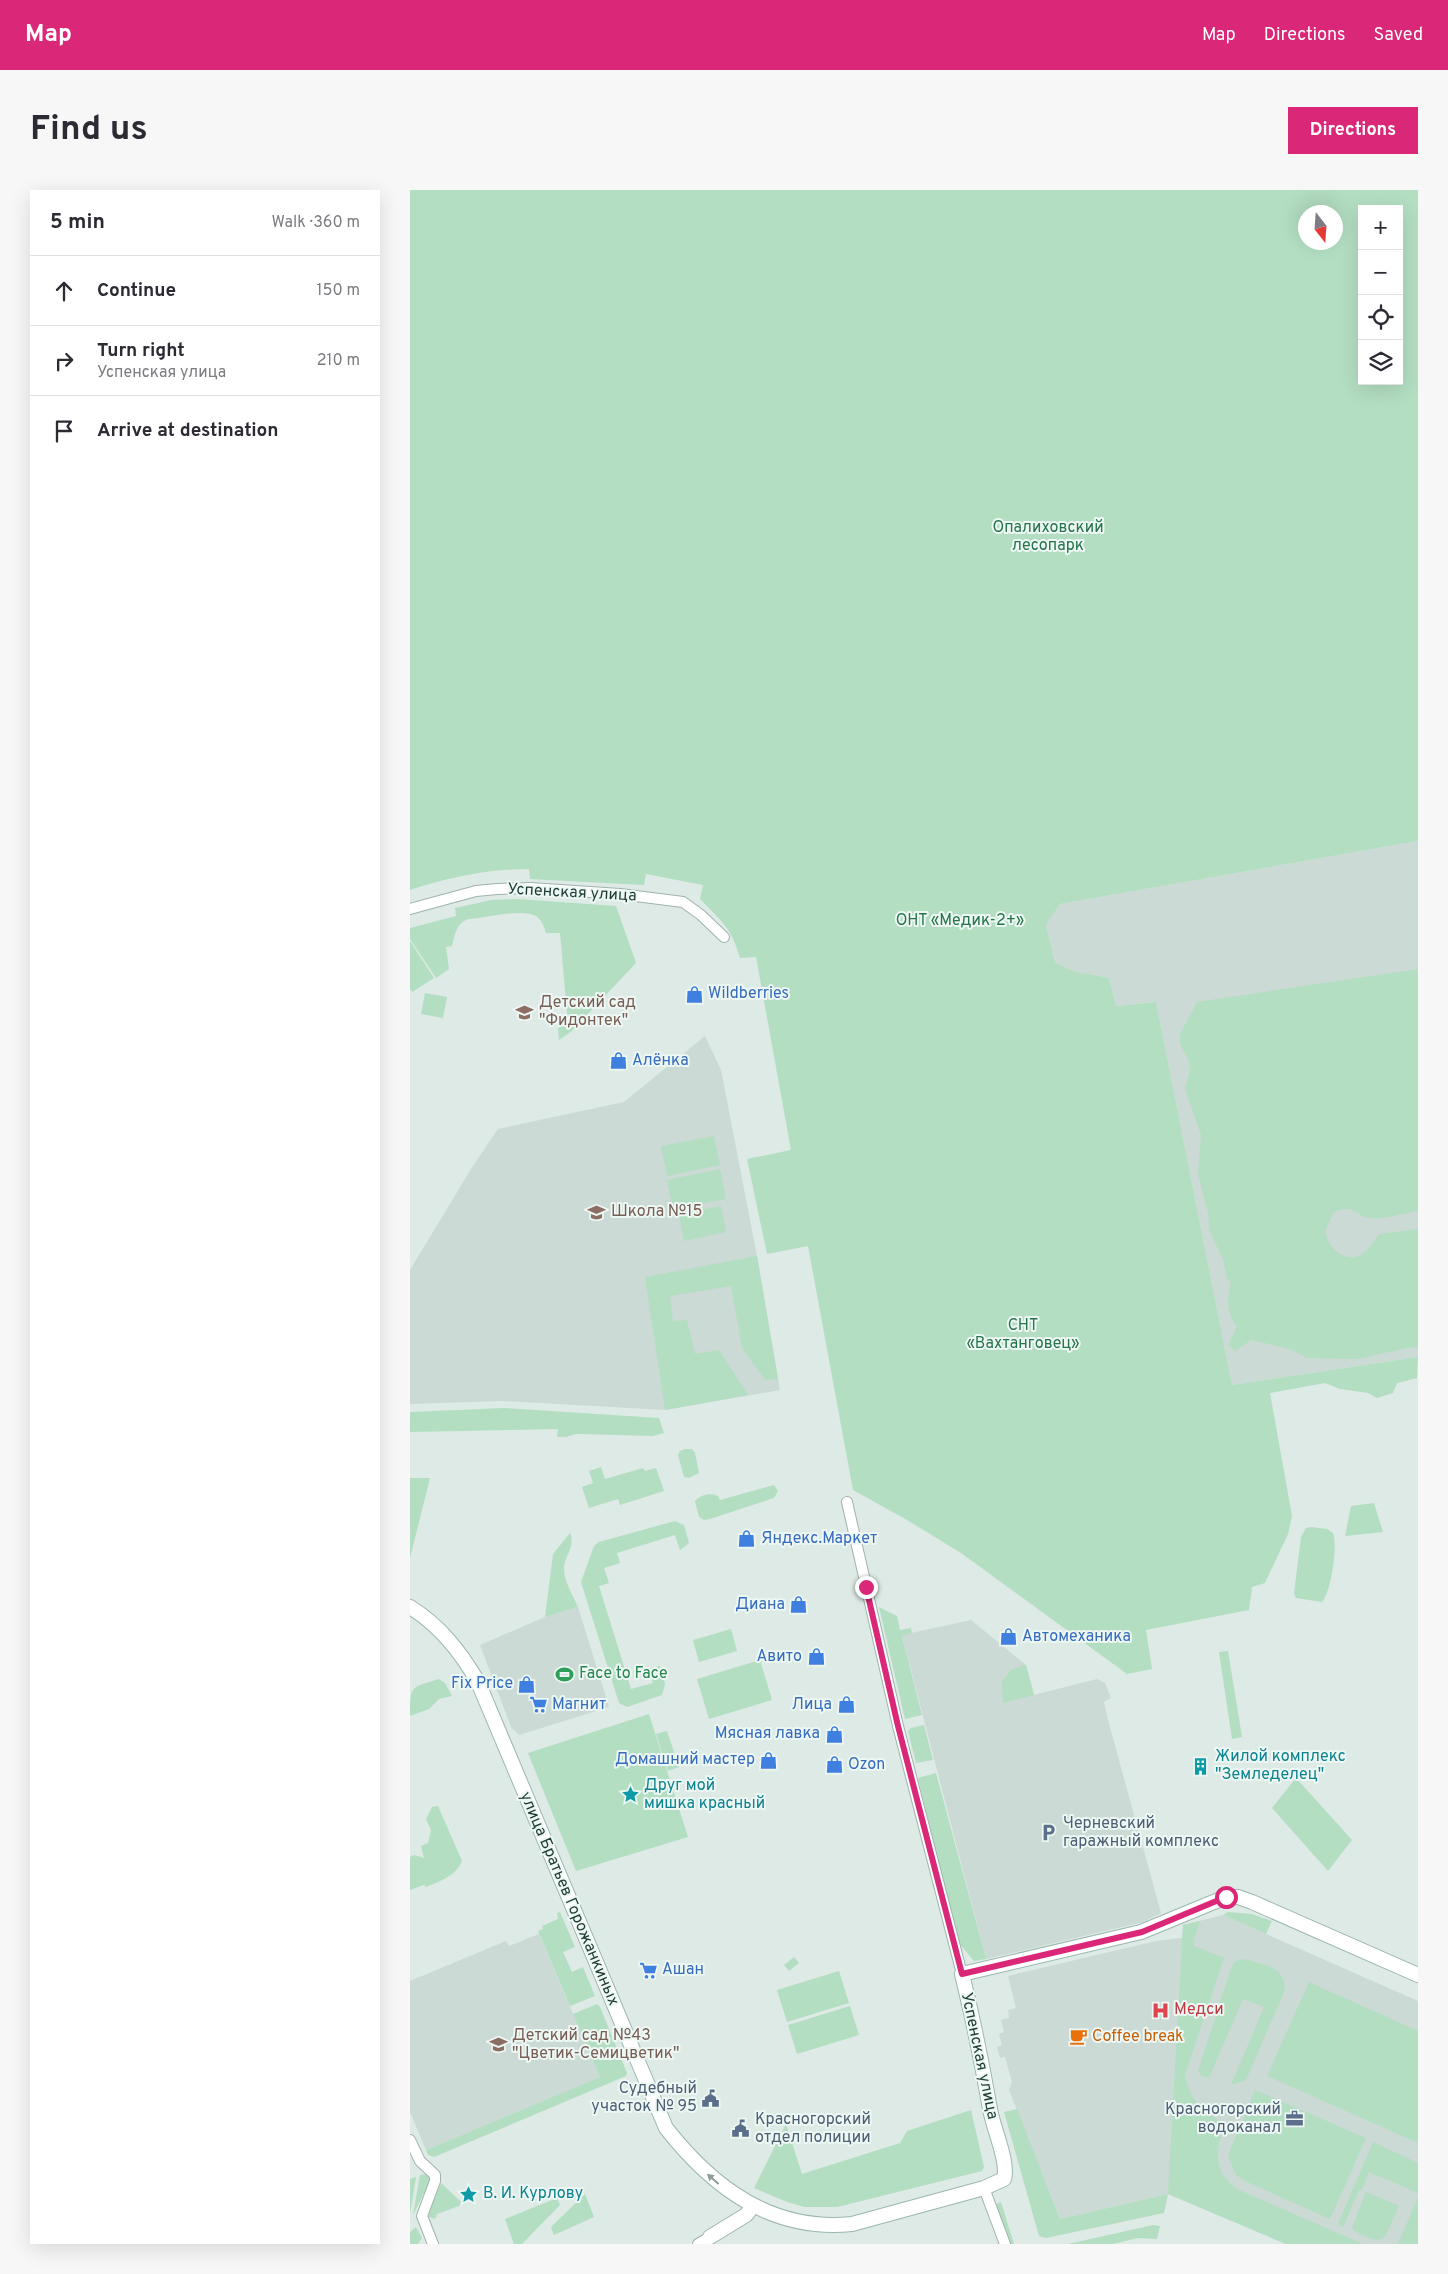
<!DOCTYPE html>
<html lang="en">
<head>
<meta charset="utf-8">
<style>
	body { margin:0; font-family:Overpass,sans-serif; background:#f7f7f7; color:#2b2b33 }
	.controls { position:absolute; right:15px; top:15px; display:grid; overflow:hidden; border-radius:0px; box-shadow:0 5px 20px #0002 }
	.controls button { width:45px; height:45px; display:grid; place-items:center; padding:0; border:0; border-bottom:1px solid #e1e1e2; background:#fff; color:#2b2b33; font:25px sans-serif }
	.compass { position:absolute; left:888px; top:15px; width:45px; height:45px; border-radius:50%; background:#fff; box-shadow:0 5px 20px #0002; rotate:163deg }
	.stop { position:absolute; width:15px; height:15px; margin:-11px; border:4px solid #db2777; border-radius:50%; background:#fff }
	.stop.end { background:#db2777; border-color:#fff; box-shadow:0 1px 5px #0008 }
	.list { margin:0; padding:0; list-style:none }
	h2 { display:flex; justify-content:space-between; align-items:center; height:65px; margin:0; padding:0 20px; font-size:21px }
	h2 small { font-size:16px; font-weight:400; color:#7c7c81 }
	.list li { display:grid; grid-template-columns:32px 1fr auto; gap:15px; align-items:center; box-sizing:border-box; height:70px; padding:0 20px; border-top:1px solid #e1e1e2 }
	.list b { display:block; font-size:19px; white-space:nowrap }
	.list p { margin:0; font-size:16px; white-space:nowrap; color:#7c7c81 }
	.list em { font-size:16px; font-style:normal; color:#7c7c81 }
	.icon { flex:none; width:28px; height:28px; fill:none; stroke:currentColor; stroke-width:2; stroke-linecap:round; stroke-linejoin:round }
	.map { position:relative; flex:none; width:1008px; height:2054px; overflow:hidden; border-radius:0px }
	header { display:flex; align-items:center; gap:30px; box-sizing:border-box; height:70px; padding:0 25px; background:#db2777; color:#fff }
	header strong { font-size:24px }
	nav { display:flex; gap:28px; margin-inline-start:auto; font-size:18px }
	.intro { display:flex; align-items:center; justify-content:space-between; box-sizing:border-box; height:120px; padding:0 30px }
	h1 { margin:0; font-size:35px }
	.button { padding:12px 22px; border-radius:0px; background:#db2777; color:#fff; font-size:18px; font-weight:700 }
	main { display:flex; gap:30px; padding:0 30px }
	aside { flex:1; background:#fff; border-radius:0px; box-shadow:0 5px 20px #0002 }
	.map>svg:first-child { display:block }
	.built { fill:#cbdad4 }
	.green { fill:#b3dec2; fill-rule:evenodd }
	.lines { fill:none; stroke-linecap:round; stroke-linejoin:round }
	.street-casing { stroke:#a0b2ad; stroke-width:12 }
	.secondary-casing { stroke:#9bb7af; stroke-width:16 }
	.street { stroke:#fff; stroke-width:10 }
	.secondary { stroke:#fff; stroke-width:14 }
	.oneway { fill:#8e9d9a }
	.route { stroke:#db2777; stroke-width:6 }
	.labels { text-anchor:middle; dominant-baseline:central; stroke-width:4; stroke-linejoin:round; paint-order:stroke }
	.park-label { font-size:16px; fill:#25744a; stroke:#edf7f3 }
	.street-label { font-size:16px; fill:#1e3b35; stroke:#edf7f3 }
	.shop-label { font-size:16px; fill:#366cbe; stroke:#edf7f3; text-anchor:start }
	.education-label { font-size:16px; fill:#785e54; stroke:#edf7f3; text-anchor:start }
	.leisure-label { font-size:16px; fill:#27864d; stroke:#edf7f3; text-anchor:start }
	.culture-label { font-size:16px; fill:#0d838f; stroke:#edf7f3; text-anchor:start }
	.service-label { font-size:16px; fill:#4e5e75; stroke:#edf7f3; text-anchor:start }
	.health-label { font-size:16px; fill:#be3a42; stroke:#edf7f3; text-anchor:start }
	.food-label { font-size:16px; fill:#c56008; stroke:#edf7f3; text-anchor:start }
</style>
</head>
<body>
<header>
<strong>Map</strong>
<nav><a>Map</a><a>Directions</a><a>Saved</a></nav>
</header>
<div class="intro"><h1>Find us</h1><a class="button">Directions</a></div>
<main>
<aside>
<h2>5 min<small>Walk · 360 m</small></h2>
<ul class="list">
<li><svg class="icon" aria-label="ahead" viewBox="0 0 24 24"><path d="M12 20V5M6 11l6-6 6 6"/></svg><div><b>Continue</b></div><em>150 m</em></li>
<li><svg class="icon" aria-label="right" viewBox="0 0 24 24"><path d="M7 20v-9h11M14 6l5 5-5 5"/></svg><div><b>Turn right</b><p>Успенская улица</p></div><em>210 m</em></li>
<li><svg class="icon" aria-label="arrive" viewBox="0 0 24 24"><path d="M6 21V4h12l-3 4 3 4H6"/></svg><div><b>Arrive at destination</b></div></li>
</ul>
</aside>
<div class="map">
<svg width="1008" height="2054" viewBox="0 0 1008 2054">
	<rect width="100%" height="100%" fill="#ddeae5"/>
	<!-- built -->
	<g class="built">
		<polygon points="1008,651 1008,1167 822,1195 746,812 706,816 699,788 663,781 645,772 636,735 650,714"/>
		<polygon points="295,846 311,880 347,1066 370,1200 255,1220 93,1211 0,1214 0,1080 61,979 88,939 214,912"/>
		<polygon points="168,1417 199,1517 109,1545 101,1537 70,1455 135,1427"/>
		<polygon points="561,1430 616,1475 624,1505 687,1489 695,1493 701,1508 694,1512 698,1530 751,1723 733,1732 576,1769 492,1445"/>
		<polygon points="813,1725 1008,1811 1008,2054 876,2054 758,2004 650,2029 599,1900 602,1892 595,1867 590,1868 587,1857 592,1855 589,1844 594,1842 591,1830 599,1828 598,1820 606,1818 598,1786 746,1751 772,1748 773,1735"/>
		<polygon points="129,1744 190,1887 16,1960 0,1922 0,1791 96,1751 99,1756"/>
	</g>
	<!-- green -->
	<g class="green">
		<path d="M0,0H1008V651L650,714L636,735L645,772L663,781L699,788L706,816L746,812L822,1195L1008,1167L1007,1188L987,1193L983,1203L967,1208L958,1203L930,1199L915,1193L860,1203L882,1326L878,1344L855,1393L842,1397L839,1420L736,1440L742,1479L717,1484L551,1363L497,1330L443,1300L398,1056L357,1064L337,969L381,960L346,767L330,768C321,737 312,732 290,709L293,695L236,684L234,695L120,689L119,679C79,679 39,687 0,700ZM952,19H989V191H952ZM896,22H926V52H896Z"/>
		<path d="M107,709L206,716L226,773L162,841L149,850L148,838L158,834L150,743H136C134,737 132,730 126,726C113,718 74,728 58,729C46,734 45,744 42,756L36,757L39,779L26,788L0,749V738L46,726L45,718L81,710Z"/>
		<polygon points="0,751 24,788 2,802 0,799"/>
		<path d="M1008,779V1021C995,1023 973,1030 961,1028C945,1027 945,1013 924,1022C922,1027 917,1034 916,1040C914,1055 935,1074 951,1065C958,1061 964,1050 969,1044L1008,1039V1157L997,1158L947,1169L897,1168L880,1159L841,1150L825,1161L818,1155L827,1137C816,1122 817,1109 821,1092L817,1089L813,1069L800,1042L798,1022L788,984L791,945L775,899L780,881L779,871L770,854V844L787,812Z"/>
		<polygon points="15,803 37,807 33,828 11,824"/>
		<polygon points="304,946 310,975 257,986 251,956"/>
		<polygon points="310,979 316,1009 263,1019 257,990"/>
		<polygon points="311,1016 316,1042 274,1051 269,1024"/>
		<polygon points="347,1066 368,1189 355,1190 332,1158 321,1096 260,1106 263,1131 277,1130 285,1164 309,1160 338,1205 255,1220 235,1087"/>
		<polygon points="94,1218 249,1228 254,1243 243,1246 166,1244 156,1247 147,1247 148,1239 0,1242 0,1222"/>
		<polygon points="275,1259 282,1259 285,1263 289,1283 279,1288 274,1287 268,1265 270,1261"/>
		<polygon points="191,1277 195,1289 233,1278 235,1281 246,1278 254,1301 210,1315 208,1309 179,1318 172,1297 183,1293 179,1281"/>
		<polygon points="0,1288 20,1288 0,1368"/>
		<path d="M364,1295L368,1301L364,1308L300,1329L294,1330L289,1327L285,1311C290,1305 301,1302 308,1306L310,1310Z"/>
		<polygon points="964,1313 973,1342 935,1346 941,1316"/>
		<polygon points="265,1331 274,1335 279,1353 270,1360 265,1345 207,1363 210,1373 194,1378 199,1393 189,1396 221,1499 243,1493 238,1479 250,1476 255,1494 252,1505 217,1517 209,1513 171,1392 184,1356 189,1352"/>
		<path d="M901,1337L917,1339L923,1343C928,1355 921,1402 912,1412L886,1408L884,1403L891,1347L896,1338Z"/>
		<path d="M160,1343C166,1357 154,1366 154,1379C154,1391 163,1406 168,1417L135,1427L143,1364Z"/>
		<polygon points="469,1417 487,1426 490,1440 501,1438 502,1443 492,1446 512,1525 495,1529"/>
		<polygon points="321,1439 327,1461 289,1472 283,1450"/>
		<polygon points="818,1461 832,1547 822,1549 809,1462"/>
		<polygon points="350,1470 362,1510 299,1529 287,1489"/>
		<polygon points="616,1475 624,1505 593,1513 592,1491 602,1479"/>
		<path d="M29,1489L35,1493L42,1506L29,1509L19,1519L0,1526C0,1495 0,1498 29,1489Z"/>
		<polygon points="239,1524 278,1647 166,1681 118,1563"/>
		<polygon points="514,1535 523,1570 506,1573 498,1541 501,1538"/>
		<polygon points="257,1541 269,1577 258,1581 246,1544"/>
		<polygon points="526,1583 576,1769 564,1771 548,1752 508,1588"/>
		<polygon points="886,1588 942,1650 918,1681 862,1618"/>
		<path d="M28,1616L52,1671C45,1687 30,1691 16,1697L14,1695L0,1700V1667L4,1665L14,1668L11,1656L18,1653L21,1640L16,1629L22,1617Z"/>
		<polygon points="150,1722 165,1757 153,1762 162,1782 173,1777 185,1806 160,1816 128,1741 133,1739 132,1736 148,1729 147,1723"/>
		<polygon points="818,1722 842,1724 862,1731 856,1744 813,1725"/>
		<path d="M790,1731L784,1750V1756L814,1768L775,1885C781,1914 792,1918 814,1935C806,1962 802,1980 827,1999L953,2054H876L758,2004L754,2023L636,2048L629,2046L594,1922L607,1919L650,2029L758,2004L773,1735Z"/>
		<polygon points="384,1767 389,1773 379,1781 374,1775"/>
		<path d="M835,1769C855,1776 874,1775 875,1800L836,1890L821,1895L854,1817L833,1809L799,1888L791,1886L788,1881L822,1775L826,1771Z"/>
		<polygon points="429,1781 439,1813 377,1832 367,1800"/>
		<polygon points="899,1792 1008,1841 1008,1953 857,1886"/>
		<polygon points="187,1814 190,1817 217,1883 216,1886 24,1967 18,1965 16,1960 190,1887 163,1824"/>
		<polygon points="440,1816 449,1845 387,1864 378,1835"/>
		<polygon points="845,1900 956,1948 920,2029 835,1991 826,1985 818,1965"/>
		<polygon points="561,1920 574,1977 572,1981 427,2017 395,2017 377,2012 344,1998 376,1934 392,1984 490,1953 497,1941"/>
		<polygon points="963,1952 1008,1973 1008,2003 959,1982 952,2000 949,2000 933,2037 928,2034"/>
		<polygon points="18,1984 21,1989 3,2025 10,1985"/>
		<polygon points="6,1987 0,2024 0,1989"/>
		<polygon points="31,1993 51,2012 49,2016 27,2024 25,2029 19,2027 18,2023"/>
		<path d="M956,2002L989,2016L975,2047C966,2054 953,2045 944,2041L942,2038Z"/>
		<polygon points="175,2004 184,2027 144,2045 141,2037"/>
		<polygon points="1008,2007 1008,2054 988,2054"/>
		<polygon points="147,2008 150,2015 112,2054 104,2054 95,2029"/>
		<polygon points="591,2012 604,2054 599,2054 584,2015"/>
		<polygon points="743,2035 750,2036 747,2049 727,2048 703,2054 658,2054"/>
		<polygon points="6,2037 12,2048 8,2054 0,2054 0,2042"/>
	</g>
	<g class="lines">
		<defs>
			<g id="street">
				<polyline points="0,719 66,701 87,699 120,698 210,704 273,712 291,725 314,747"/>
				<polyline points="437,1312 488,1536 552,1784"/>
				<polyline points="0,1950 10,1971 25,1985 25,1991 12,2026 23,2054"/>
				<polyline points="574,1998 595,2054"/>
				<polyline points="288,2054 300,2047"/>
			</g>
			<g id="secondary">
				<path d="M0,1417C30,1436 50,1461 68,1492L256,1938C303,1998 362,2042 442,2034L574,1998L594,1989C599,1972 583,1938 580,1919C572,1873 563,1829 552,1784L731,1742L816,1707H828L842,1712L1008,1785"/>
				<polyline points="300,2047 336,2025 343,2016"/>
			</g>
		</defs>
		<!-- street casing -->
		<use href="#street" class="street-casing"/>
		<!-- secondary casing -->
		<use href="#secondary" class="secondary-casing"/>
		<!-- street -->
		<use href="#street" class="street"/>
		<!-- secondary -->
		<use href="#secondary" class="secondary"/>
	</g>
	<!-- one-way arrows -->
	<defs><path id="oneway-solid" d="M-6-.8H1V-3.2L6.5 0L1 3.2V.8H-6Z" transform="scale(1.25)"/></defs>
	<use class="oneway" href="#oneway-solid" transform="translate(303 1989) rotate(-139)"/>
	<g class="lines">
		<!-- route -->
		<polyline class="route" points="456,1397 488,1536 552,1784 732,1742 816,1707"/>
	</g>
	<!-- icons -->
	<defs>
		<symbol id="shop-bare" viewBox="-9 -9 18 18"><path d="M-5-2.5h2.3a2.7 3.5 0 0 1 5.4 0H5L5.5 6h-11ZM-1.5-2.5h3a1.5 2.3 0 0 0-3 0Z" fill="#3f7fe0" stroke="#edf7f3" stroke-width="2.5" paint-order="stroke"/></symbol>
		<symbol id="school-bare" viewBox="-9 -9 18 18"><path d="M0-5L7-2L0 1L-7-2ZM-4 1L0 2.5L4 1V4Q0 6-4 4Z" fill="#8d6e63" stroke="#edf7f3" stroke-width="2.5" paint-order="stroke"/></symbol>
		<symbol id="stadium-bare" viewBox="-9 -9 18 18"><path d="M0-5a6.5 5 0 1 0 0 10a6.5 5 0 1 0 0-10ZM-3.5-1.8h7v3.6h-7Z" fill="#2e9e5b" stroke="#edf7f3" stroke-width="2.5" paint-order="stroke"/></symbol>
		<symbol id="supermarket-bare" viewBox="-9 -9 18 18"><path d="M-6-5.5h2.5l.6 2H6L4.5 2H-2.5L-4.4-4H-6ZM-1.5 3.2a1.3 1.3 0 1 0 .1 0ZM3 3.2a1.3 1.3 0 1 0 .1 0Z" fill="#3f7fe0" stroke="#edf7f3" stroke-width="2.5" paint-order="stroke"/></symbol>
		<symbol id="building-bare" viewBox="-9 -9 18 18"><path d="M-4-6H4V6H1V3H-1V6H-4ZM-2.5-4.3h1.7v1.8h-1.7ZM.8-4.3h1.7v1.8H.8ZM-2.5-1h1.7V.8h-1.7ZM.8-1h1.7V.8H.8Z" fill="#0f9aa8" stroke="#edf7f3" stroke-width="2.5" paint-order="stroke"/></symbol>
		<symbol id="sight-bare" viewBox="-9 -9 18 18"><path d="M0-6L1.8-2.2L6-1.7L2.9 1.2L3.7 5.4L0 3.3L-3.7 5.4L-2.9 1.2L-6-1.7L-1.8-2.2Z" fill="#0f9aa8" stroke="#edf7f3" stroke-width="2.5" paint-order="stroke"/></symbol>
		<symbol id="parking-bare" viewBox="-9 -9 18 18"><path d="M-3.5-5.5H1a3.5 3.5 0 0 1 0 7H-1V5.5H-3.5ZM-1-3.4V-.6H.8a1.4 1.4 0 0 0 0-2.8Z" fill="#5c6f8a" stroke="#edf7f3" stroke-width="2.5" paint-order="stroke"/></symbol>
		<symbol id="hospital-bare" viewBox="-9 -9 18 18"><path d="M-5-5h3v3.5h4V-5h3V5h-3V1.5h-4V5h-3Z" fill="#e0444e" stroke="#edf7f3" stroke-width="2.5" paint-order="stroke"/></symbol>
		<symbol id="cafe-bare" viewBox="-9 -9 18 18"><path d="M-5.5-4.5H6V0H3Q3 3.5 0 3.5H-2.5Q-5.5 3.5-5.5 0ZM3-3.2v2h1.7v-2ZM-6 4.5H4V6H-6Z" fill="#e8710a" stroke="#edf7f3" stroke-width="2.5" paint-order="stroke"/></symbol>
		<symbol id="civic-bare" viewBox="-9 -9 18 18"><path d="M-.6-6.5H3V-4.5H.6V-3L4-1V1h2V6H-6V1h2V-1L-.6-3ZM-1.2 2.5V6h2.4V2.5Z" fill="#5c6f8a" stroke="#edf7f3" stroke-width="2.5" paint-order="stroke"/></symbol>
		<symbol id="office-bare" viewBox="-9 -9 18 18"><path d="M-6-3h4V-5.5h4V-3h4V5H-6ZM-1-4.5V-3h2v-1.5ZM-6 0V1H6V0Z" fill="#5c6f8a" stroke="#edf7f3" stroke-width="2.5" paint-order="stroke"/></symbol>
	</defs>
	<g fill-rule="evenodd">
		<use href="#shop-bare" x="272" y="792" width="25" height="25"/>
		<use href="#school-bare" x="102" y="810" width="25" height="25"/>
		<use href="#shop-bare" x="196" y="858" width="25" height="25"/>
		<use href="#school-bare" x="174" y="1010" width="25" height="25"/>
		<use href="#shop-bare" x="324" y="1336" width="25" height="25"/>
		<use href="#shop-bare" x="376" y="1402" width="25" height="25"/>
		<use href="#shop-bare" x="586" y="1434" width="25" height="25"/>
		<use href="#shop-bare" x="394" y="1454" width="25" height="25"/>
		<use href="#stadium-bare" x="142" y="1472" width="25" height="25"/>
		<use href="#shop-bare" x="104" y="1482" width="25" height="25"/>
		<use href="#supermarket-bare" x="116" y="1502" width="25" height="25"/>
		<use href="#shop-bare" x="424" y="1502" width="25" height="25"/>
		<use href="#shop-bare" x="412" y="1532" width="25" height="25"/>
		<use href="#shop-bare" x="346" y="1558" width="25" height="25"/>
		<use href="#shop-bare" x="412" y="1562" width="25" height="25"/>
		<use href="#building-bare" x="778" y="1564" width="25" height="25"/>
		<use href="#sight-bare" x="208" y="1592" width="25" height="25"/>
		<use href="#parking-bare" x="626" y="1630" width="25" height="25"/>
		<use href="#supermarket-bare" x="226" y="1768" width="25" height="25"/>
		<use href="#hospital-bare" x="738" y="1808" width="25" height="25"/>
		<use href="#cafe-bare" x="656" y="1834" width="25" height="25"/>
		<use href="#school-bare" x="76" y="1842" width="25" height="25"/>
		<use href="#civic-bare" x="288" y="1896" width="25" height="25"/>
		<use href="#office-bare" x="872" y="1916" width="25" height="25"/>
		<use href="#civic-bare" x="318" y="1926" width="25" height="25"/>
		<use href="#sight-bare" x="46" y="1992" width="25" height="25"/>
	</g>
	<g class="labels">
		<!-- park labels -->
		<g class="park-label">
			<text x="638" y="338">Опалиховский<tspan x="638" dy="18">лесопарк</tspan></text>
			<text x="550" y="731">ОНТ «Медик-2+»</text>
			<text x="613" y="1136">СНТ<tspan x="613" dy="18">«Вахтанговец»</tspan></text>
		</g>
		<!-- street labels -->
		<g class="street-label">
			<text transform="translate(162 703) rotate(3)">Успенская улица</text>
			<text transform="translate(159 1709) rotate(67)">улица Братьев Горожанкиных</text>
			<text transform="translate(569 1866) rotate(78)">Успенская улица</text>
		</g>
		<!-- shop labels -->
		<g class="shop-label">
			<text x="298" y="804">Wildberries</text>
			<text x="222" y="871">Алёнка</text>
			<text x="351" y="1349">Яндекс.Маркет</text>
			<text x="375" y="1415" text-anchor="end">Диана</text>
			<text x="612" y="1447">Автомеханика</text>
			<text x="392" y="1467" text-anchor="end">Авито</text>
			<text x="103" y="1494" text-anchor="end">Fix Price</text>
			<text x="142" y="1515">Магнит</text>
			<text x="422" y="1515" text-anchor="end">Лица</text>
			<text x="410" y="1544" text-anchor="end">Мясная лавка</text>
			<text x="345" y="1570" text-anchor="end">Домашний мастер</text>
			<text x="438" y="1575">Ozon</text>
			<text x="252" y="1780">Ашан</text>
		</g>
		<!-- education labels -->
		<g class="education-label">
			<text x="129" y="813">Детский сад<tspan x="129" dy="18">"Фидонтек"</tspan></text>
			<text x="201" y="1022">Школа №15</text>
			<text x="102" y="1846">Детский сад №43<tspan x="102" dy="18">"Цветик-Семицветик"</tspan></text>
		</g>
		<!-- leisure labels -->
		<g class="leisure-label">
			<text x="169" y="1484">Face to Face</text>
		</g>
		<!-- culture labels -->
		<g class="culture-label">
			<text x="805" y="1567">Жилой комплекс<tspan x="805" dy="18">"Земледелец"</tspan></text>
			<text x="234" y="1596">Друг мой<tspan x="234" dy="18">мишка красный</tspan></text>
			<text x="73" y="2004">В. И. Курлову</text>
		</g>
		<!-- service labels -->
		<g class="service-label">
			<text x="653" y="1634">Черневский<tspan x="653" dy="18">гаражный комплекс</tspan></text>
			<text x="287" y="1899" text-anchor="end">Судебный<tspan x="287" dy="18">участок № 95</tspan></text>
			<text x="871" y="1920" text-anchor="end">Красногорский<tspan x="871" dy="18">водоканал</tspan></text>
			<text x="345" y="1930">Красногорский<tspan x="345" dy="18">отдел полиции</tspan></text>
		</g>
		<!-- health labels -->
		<g class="health-label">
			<text x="764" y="1820">Медси</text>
		</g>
		<!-- food labels -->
		<g class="food-label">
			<text x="682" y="1847">Coffee break</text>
		</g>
	</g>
</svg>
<div class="controls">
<button>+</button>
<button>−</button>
<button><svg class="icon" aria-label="locate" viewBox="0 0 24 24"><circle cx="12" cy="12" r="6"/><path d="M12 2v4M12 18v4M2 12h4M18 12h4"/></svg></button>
<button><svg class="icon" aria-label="layers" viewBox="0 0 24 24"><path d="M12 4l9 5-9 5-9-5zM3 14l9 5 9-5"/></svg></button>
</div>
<svg class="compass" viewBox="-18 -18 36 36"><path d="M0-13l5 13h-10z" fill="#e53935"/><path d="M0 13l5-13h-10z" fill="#7c7c81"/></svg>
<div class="stop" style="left:816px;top:1707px"></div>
<div class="stop end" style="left:456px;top:1397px"></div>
</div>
</main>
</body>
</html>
